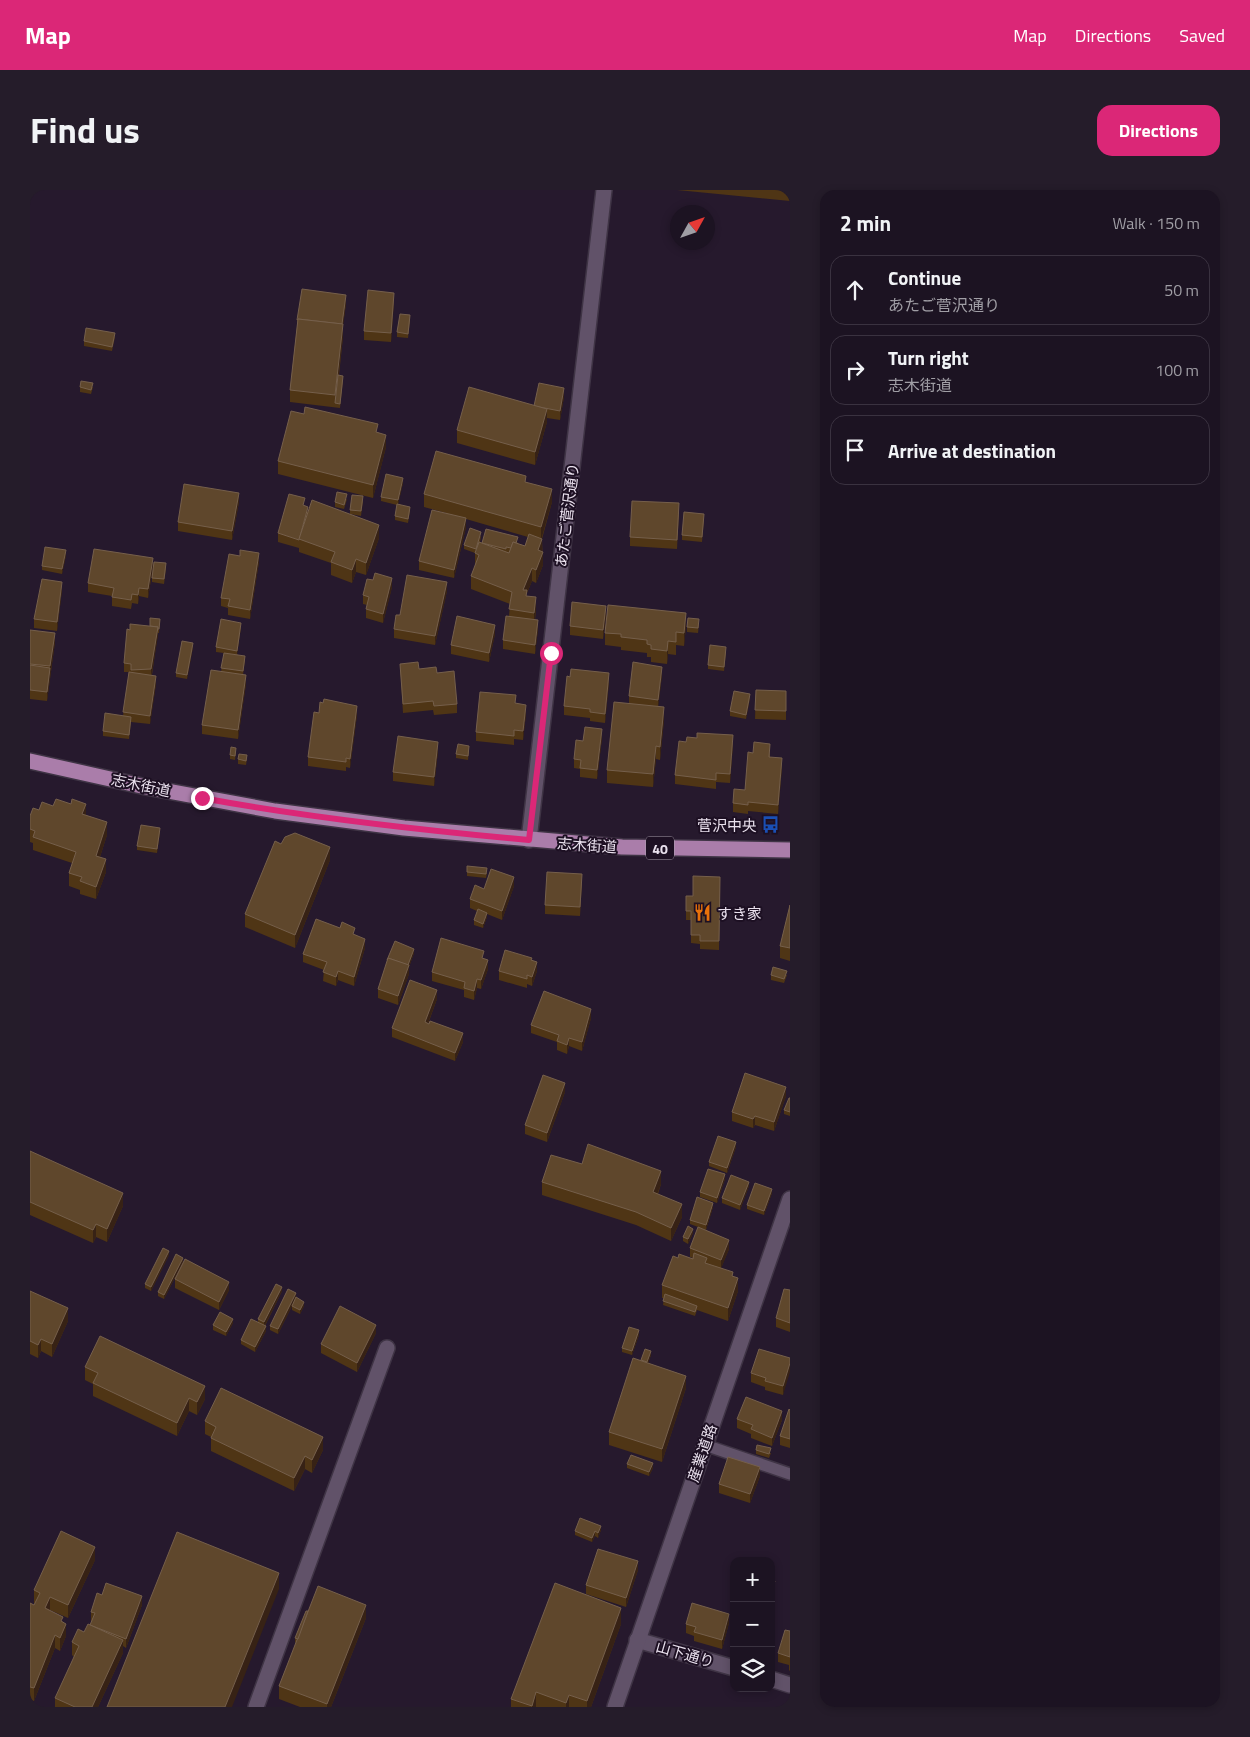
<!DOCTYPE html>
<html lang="en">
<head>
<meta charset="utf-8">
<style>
	body { margin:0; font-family:"Titillium Web","Noto Sans JP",sans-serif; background:#251c2a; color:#f1f3f6 }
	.controls { position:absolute; right:15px; bottom:15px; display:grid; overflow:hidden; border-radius:10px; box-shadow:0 2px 8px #0003 }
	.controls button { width:45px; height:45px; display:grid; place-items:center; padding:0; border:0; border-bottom:1px solid #3a3240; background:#1c1322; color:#f1f3f6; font:25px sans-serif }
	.compass { position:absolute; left:640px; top:15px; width:45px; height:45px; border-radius:50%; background:#1c1322; box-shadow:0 2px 8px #0003; rotate:50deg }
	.stop { position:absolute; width:15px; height:15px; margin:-11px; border:4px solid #db2777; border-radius:50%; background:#fff }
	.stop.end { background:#db2777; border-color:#fff; box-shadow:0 1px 5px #0008 }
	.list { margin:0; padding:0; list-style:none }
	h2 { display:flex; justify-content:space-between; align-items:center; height:65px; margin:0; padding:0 20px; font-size:21px }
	h2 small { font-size:16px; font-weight:400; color:#a09ea5 }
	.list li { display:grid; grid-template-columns:32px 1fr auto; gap:15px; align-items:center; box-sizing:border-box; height:70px; margin:0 10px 10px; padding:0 10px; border:1px solid #3a3240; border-radius:15px }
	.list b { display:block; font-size:19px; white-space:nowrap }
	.list p { margin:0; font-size:16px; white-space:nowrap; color:#a09ea5 }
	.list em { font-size:16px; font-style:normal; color:#a09ea5 }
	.icon { flex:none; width:28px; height:28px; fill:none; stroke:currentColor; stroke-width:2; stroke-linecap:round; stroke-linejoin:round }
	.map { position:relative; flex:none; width:760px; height:1517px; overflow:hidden; border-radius:15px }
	header { display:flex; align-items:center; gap:30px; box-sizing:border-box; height:70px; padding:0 25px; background:#db2777; color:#fff }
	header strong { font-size:24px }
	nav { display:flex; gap:28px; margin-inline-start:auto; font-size:18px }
	.intro { display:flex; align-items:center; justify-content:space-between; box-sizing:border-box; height:120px; padding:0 30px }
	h1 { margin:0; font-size:35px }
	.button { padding:12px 22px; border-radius:15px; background:#db2777; color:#fff; font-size:18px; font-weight:700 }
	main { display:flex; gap:30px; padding:0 30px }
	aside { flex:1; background:#1c1322; border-radius:15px; box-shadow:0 2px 8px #0003 }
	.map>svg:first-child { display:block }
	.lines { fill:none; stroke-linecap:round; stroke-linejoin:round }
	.lane-casing { stroke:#3f3445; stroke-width:14 }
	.street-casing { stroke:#3f3445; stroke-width:18 }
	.secondary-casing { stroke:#3f3445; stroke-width:18 }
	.primary-casing { stroke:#3f3445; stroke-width:18 }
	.lane { stroke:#615269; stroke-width:11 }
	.street { stroke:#615269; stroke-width:15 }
	.secondary { stroke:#615269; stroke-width:15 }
	.primary { stroke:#aa7daa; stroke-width:15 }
	.wall { fill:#4f3515 }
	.shaded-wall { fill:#372215 }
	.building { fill:#5f472c; stroke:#755f4b }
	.route { stroke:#db2777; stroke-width:6 }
	.labels { text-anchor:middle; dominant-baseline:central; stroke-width:4; stroke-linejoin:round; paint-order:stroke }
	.shield { fill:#1d1023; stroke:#aca2b0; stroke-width:1 }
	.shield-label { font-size:14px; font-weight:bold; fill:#e9e0ed }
	.street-label { font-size:15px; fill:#e9e0ed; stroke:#1d1023 }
	.poi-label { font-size:15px; fill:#e9e0ed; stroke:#1d1023; text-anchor:end }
</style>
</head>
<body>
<header>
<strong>Map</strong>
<nav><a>Map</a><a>Directions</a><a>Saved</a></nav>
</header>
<div class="intro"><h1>Find us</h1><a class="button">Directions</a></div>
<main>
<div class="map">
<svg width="760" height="1517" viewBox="0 0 760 1517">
	<rect width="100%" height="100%" fill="#26192d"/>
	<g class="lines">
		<defs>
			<polyline id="lane" points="675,1255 760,1284"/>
			<g id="street">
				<polyline points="607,1450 704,1478"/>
				<polyline points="741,1489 760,1495"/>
				<polyline points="226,1517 357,1158"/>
			</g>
			<g id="secondary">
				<polyline points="499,650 574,0"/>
				<polyline points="585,1517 760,1009"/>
			</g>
			<polyline id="primary" points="0,571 116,597 245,621 374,638 592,657 760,660"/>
		</defs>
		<!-- lane casing -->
		<use href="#lane" class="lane-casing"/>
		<!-- street casing -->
		<use href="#street" class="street-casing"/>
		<!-- secondary casing -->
		<use href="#secondary" class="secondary-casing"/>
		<!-- primary casing -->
		<use href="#primary" class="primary-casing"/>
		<!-- lane -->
		<use href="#lane" class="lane"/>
		<!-- street -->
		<use href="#street" class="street"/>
		<!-- secondary -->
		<use href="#secondary" class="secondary"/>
		<!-- primary -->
		<use href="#primary" class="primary"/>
	</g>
	<!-- wall -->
	<g class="wall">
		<polygon points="647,0 760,0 760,11"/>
		<polygon points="364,111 361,152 334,150 334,141"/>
		<polygon points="316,114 313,135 313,147 309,185 313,190 310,218 260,212 260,200 267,136 267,130"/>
		<polygon points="380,130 378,148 367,147 367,142"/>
		<polygon points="85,147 82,161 54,156 54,151"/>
		<polygon points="50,197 63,197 61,204 50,202"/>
		<polygon points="534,207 530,230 517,228 517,232 505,275 427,253 427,240"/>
		<polygon points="356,257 343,308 248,284 248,271"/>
		<polygon points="496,292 522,312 512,349 513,375 506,393 502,391 497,403 497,406 506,420 505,430 508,439 505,464 473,459 473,450 479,426 480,414 441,399 441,386 445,376 445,363 434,359 434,355 451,346 450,352 452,353 488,352 487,353 495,356 498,347 436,329 436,337 424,388 389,380 389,371 416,323 394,317 394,304"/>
		<polygon points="373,293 368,314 380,321 378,333 365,330 365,326 367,315 351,311 351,307"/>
		<polygon points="317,309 314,319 305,317 305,312"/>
		<polygon points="333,311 331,326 320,324 320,320"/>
		<polygon points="209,312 202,350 148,341 148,332"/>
		<polygon points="275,316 278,322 349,348 336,385 326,382 322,393 301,385 301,373 269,362 269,358 248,352 248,343"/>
		<polygon points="649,322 647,359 600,356 600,347"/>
		<polygon points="674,329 672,352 652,350 652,345"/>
		<polygon points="36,365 32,384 12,380 12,376"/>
		<polygon points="229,372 220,429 198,425 198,418 191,416 191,408"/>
		<polygon points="123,377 118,408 109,406 108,414 102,413 101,419 82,416 82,406 58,402 58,393"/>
		<polygon points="136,378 134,394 122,392 122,388"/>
		<polygon points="362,397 353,433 336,428 336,419 337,415 333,414 333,405"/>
		<polygon points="32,400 27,441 4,438 4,429"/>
		<polygon points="417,401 405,455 364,448 364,439 370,425"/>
		<polygon points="576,425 573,449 540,445 540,436"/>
		<polygon points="130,429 129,443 128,443 122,485 126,494 120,534 101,532 99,549 73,546 73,541 93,526 99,482 94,482 94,473 100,440 120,436"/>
		<polygon points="669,434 668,443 657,442 657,437"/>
		<polygon points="656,436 654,456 646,455 646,465 638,464 637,474 621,472 621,467 617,467 617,463 591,460 591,457 575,455 575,443"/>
		<polygon points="211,437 207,464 215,470 213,485 216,494 208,549 172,544 172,535 191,482 194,463 186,462 186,457"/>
		<polygon points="0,440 25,452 17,511 0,509"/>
		<polygon points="465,444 459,472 421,464 421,455"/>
		<polygon points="163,457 157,489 146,487 146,483"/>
		<polygon points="696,462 694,481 678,479 678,475"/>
		<polygon points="370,474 407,483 427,514 427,523 404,525 403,520 373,523"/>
		<polygon points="632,485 628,517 634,530 630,570 626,569 623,597 577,593 577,580 599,514 599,506"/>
		<polygon points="540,487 579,492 575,533 560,531 560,528 534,525 534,516"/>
		<polygon points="726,500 756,501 756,530 725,529"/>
		<polygon points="720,508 716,529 700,526 700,521"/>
		<polygon points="486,514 496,524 493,550 484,549 484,555 446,551 446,542"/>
		<polygon points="327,525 320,578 316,577 316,581 278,576 278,567"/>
		<polygon points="572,548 567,589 550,587 550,579 544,578 544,569 553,551"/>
		<polygon points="656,552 703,554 700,593 686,592 686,599 645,594 645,585"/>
		<polygon points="408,561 404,596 363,591 363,582"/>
		<polygon points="439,561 438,570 426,568 426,564"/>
		<polygon points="206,562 205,570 200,569 200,565"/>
		<polygon points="740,563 740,567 752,577 748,624 718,621 718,624 703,622 703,613 715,600"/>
		<polygon points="208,569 217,569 216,575 208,574"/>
		<polygon points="23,616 56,625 77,645 70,667 76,682 66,709 50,704 50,700 39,696 39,683 42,673 3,660 3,653 0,652 0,626 9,620"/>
		<polygon points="130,642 127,663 107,660 107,656"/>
		<polygon points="300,670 265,758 215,737 215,724"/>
		<polygon points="437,682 457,683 456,688 437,686"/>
		<polygon points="690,687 689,760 670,759 670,754 661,753 661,730 656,730 656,706 663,706"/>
		<polygon points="552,693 550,726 515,724 515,715"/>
		<polygon points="484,696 472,730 457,724 457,727 453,738 444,735 444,730 447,721 440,718 440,709 454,699"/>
		<polygon points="760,715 760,771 750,768 750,756"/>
		<polygon points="325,745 335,758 324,796 308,790 306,796 293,791 294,780 273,772 273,764"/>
		<polygon points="384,763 379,777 379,784 368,815 348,808 348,799 357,773 357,770"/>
		<polygon points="454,769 458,779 451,799 447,798 444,810 434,807 434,800 402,791 402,782"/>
		<polygon points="502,770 507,781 502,796 497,794 497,798 469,790 469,781"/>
		<polygon points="741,785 757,785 754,793 741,790"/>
		<polygon points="407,809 398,834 433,852 425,871 362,847 362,838"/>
		<polygon points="561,828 552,861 539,856 537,864 527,860 527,852 501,843 501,835"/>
		<polygon points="535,902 517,952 495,944 495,935"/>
		<polygon points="756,906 744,941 725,935 723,938 702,931 702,922"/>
		<polygon points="760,908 760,926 754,924 754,920"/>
		<polygon points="706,957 697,983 679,976 679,972"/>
		<polygon points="0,961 93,1016 77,1052 66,1047 63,1053 0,1025"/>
		<polygon points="552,974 631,994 628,1004 652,1027 641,1051 606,1035 512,1005 512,992"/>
		<polygon points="695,989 687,1013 670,1007 670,1002"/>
		<polygon points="719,996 710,1020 692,1013 692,1008"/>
		<polygon points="742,1003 734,1025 717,1019 717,1015"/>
		<polygon points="683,1017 676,1040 660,1034 660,1030"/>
		<polygon points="663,1043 658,1054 653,1051 653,1047"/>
		<polygon points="660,1058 699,1059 691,1078 703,1086 708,1101 698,1131 667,1120 665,1126 633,1115 634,1108 632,1108 632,1095 648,1068 663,1068 660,1067"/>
		<polygon points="139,1065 121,1101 115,1098 115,1094"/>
		<polygon points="153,1072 134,1109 128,1106 128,1102"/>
		<polygon points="145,1089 199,1100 189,1120 145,1098"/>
		<polygon points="760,1100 760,1142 746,1137 746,1128"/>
		<polygon points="0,1101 38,1131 22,1167 11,1161 8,1168 0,1164"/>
		<polygon points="252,1101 235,1136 236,1141 225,1162 211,1154 211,1150 228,1132 228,1129"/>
		<polygon points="266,1108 248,1144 240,1140 240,1136"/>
		<polygon points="262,1116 274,1116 270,1124 262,1120"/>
		<polygon points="203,1133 196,1146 183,1140 183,1135"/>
		<polygon points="346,1143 327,1182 291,1163 291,1154"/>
		<polygon points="609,1145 602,1165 592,1162 592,1158"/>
		<polygon points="621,1165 618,1173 656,1198 632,1272 579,1255 579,1242 611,1170"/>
		<polygon points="760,1168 753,1205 735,1200 735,1197 721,1192 721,1183"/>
		<polygon points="55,1177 175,1209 167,1225 159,1221 147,1246 63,1206 63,1194 55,1190"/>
		<polygon points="760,1220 760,1258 750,1255 750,1246"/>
		<polygon points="707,1229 752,1230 742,1256 721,1248 721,1244 707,1238"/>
		<polygon points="175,1231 293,1260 282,1283 275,1279 264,1301 181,1261 181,1247 175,1244"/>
		<polygon points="726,1260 741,1263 739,1268 726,1264"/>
		<polygon points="597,1274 623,1278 619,1286 597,1278"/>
		<polygon points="730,1286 720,1313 689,1303 689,1294"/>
		<polygon points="571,1340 568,1348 565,1346 562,1352 545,1345 545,1341"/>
		<polygon points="65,1370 38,1428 20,1420 20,1421 33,1432 36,1446 30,1461 25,1458 4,1511 0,1510 0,1413 4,1415 5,1413 4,1413 4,1400"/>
		<polygon points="608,1380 596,1417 556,1404 556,1395"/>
		<polygon points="72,1405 112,1415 96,1458 93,1456 93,1463 68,1517 25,1517 25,1508 44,1467 42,1465 42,1452 54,1442 60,1435 62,1431 61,1431 61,1422"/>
		<polygon points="278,1421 336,1428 301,1517 270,1517 249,1509 249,1496 266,1453 265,1452 265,1448"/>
		<polygon points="699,1433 692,1459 664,1451 664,1446 656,1443 656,1434"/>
		<polygon points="591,1434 561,1517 481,1517 481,1509"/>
		<polygon points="760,1441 760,1481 759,1480 759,1475 748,1472 748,1463"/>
	</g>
	<!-- shaded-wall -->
	<g class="shaded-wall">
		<polygon points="364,103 364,111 361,152 361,143"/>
		<polygon points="316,105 316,114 313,135 313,147 305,213 305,205 312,136"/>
		<polygon points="534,198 534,207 530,230 530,221"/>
		<polygon points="517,219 517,232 505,275 505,262"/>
		<polygon points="356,245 356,257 343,308 343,295"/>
		<polygon points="373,288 373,293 368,315 368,310"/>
		<polygon points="522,299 522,312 511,350 511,337"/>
		<polygon points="209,303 209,312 202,350 202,341"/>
		<polygon points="436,328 436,337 424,388 424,380"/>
		<polygon points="349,335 349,348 336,385 336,373"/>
		<polygon points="512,349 512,362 508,360"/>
		<polygon points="36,360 36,365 32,384 32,379"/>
		<polygon points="513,362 513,375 506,393 506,380"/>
		<polygon points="229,363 229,372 220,429 220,420"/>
		<polygon points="123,368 123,377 118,408 118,399"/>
		<polygon points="326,369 326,382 322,393 322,380"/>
		<polygon points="502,378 502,391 497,403 497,413 493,400"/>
		<polygon points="362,388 362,397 353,433 353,424"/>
		<polygon points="32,392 32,400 27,441 27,432"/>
		<polygon points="417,392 417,401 405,455 405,446"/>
		<polygon points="109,398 109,406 108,414 108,405"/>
		<polygon points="506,407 506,420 504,436 504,423"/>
		<polygon points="576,416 576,425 573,449 573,440"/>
		<polygon points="656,423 656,436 654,456 654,443"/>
		<polygon points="508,430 508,439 505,464 505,455"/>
		<polygon points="211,433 211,437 207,465 207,461"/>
		<polygon points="465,435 465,444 459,472 459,463"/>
		<polygon points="128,437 128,446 121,488 121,479"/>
		<polygon points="25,443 25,452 17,511 17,502 20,476"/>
		<polygon points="638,451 638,464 637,474 637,461"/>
		<polygon points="163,453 163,457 157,489 157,485"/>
		<polygon points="632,477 632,485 628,519 628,510"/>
		<polygon points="579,483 579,492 575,533 575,524"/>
		<polygon points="216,485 216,494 208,549 208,540"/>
		<polygon points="126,486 126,494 120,534 120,526"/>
		<polygon points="720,504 720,508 716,529 716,525"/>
		<polygon points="496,515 496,524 493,550 493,541"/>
		<polygon points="327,516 327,525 320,578 320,569"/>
		<polygon points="634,517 634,530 630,570 630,557"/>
		<polygon points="572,539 572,548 567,589 567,580"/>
		<polygon points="703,545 703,554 700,593 700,584"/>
		<polygon points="408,552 408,561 404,596 404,587"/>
		<polygon points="626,556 626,569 623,597 623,584"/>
		<polygon points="752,568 752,577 748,624 748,615"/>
		<polygon points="56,614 56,627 52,624"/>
		<polygon points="77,632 77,645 66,679 66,666"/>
		<polygon points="130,638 130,642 127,663 127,659"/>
		<polygon points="300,657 300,670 265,758 265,745"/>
		<polygon points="76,669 76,682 66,709 66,697"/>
		<polygon points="484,687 484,696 472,730 472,721"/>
		<polygon points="457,723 457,727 453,738 453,734"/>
		<polygon points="335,749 335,758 324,796 324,787"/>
		<polygon points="384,759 384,763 379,777 379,784 368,815 368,806 376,778"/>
		<polygon points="458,770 458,779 451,799 451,790"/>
		<polygon points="507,772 507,781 502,796 502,787"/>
		<polygon points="308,781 308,790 306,796 306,787"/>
		<polygon points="447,789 447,798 444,810 444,801"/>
		<polygon points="407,800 407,809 395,841 395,832"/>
		<polygon points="561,819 561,828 552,861 552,852"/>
		<polygon points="433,843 433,852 425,871 425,863"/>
		<polygon points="539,848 539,856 537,864 537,855"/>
		<polygon points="535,893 535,902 517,952 517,943"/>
		<polygon points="756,897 756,906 744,941 744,932"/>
		<polygon points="725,926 725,935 723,938 723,929"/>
		<polygon points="706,952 706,957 697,983 697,978"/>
		<polygon points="631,981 631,994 623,1015 623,1002"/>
		<polygon points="695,984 695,989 687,1013 687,1008"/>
		<polygon points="719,992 719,996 710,1020 710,1015"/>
		<polygon points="742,999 742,1003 734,1025 734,1021"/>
		<polygon points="93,1003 93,1016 77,1052 77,1039"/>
		<polygon points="683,1013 683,1017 676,1040 676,1035"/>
		<polygon points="652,1014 652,1027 641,1051 641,1038"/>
		<polygon points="66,1034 66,1047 63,1053 63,1040"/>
		<polygon points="663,1039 663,1043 658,1054 658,1049"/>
		<polygon points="699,1050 699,1059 691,1079 691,1070"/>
		<polygon points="139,1061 139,1065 121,1101 121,1097"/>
		<polygon points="153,1068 153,1072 134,1109 134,1105"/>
		<polygon points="708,1088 708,1101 698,1131 698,1118"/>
		<polygon points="199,1092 199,1100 189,1120 189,1112"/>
		<polygon points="252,1097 252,1101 234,1137 234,1132"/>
		<polygon points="266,1103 266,1108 248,1144 248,1139"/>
		<polygon points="274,1112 274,1116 270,1124 270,1120"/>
		<polygon points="38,1118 38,1131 22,1167 22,1154"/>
		<polygon points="203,1129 203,1133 196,1146 196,1142"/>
		<polygon points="346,1135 346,1143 327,1182 327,1173"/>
		<polygon points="236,1136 236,1141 225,1162 225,1157"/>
		<polygon points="609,1140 609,1145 602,1165 602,1161"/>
		<polygon points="11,1149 11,1161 8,1168 8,1155"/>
		<polygon points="621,1161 621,1165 616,1180 616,1176"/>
		<polygon points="760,1173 760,1182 753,1205 753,1196"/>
		<polygon points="656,1186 656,1198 632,1272 632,1259"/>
		<polygon points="175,1196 175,1209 167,1225 167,1212"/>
		<polygon points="159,1208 159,1221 147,1246 147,1233"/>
		<polygon points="752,1221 752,1230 742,1256 742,1248"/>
		<polygon points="293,1247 293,1260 282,1283 282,1270"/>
		<polygon points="275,1266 275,1279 264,1301 264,1288"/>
		<polygon points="623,1273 623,1278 619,1286 619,1282"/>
		<polygon points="730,1277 730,1286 720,1313 720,1304"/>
		<polygon points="571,1336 571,1340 568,1348 568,1343"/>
		<polygon points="565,1341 565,1346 562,1352 562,1348"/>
		<polygon points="65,1357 65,1370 38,1428 38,1415"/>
		<polygon points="608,1371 608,1380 596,1417 596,1408"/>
		<polygon points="249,1383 249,1399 202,1517 195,1517"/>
		<polygon points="745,1391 745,1400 741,1410 741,1402"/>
		<polygon points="112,1406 112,1415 96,1458 96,1449"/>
		<polygon points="20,1407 20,1420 15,1431 15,1418"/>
		<polygon points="336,1415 336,1428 301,1517 297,1517 297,1514"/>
		<polygon points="591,1418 591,1434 561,1517 557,1517 557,1511"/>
		<polygon points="699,1424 699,1433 692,1459 692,1450"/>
		<polygon points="36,1434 36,1446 30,1461 30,1448"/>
		<polygon points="25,1445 25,1458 4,1511 4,1498"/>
		<polygon points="93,1450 93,1463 68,1517 62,1517"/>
		<polygon points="506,1502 506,1517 502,1517"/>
		<polygon points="539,1505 539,1517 536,1517 536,1513"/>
	</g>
	<!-- building -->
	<g class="building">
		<polygon points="272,99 316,105 312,134 268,129 267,130"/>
		<polygon points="338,100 364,103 361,143 334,141"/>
		<polygon points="370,124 380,125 378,144 367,142"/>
		<polygon points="268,129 313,134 305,205 260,200"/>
		<polygon points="56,138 85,143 82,157 54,151"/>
		<polygon points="308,185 313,186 310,214 305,213"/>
		<polygon points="51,191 63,193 61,200 50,197"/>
		<polygon points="509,193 534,198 530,221 504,216"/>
		<polygon points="439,197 517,219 505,262 427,240"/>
		<polygon points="275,217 348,234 346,242 356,245 343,295 248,271 261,221 274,224"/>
		<polygon points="406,261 496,286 495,292 522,299 511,337 394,304"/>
		<polygon points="356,284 373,288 368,310 351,307"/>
		<polygon points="154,294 209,303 202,341 148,332"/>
		<polygon points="307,302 317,304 314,315 305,312"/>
		<polygon points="259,304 275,308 273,315 278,317 269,350 248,343"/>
		<polygon points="322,305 333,306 331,321 320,320"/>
		<polygon points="282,310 349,335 336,373 326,369 322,380 301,372 305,362 269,349"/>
		<polygon points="602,311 649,313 647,350 600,347"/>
		<polygon points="367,314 380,317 378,329 365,326"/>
		<polygon points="402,320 436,328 424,380 389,371"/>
		<polygon points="654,322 674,324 672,347 652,345"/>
		<polygon points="440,338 451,342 446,359 434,355"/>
		<polygon points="456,339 488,347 486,353 483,352 481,358 476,357 476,359 452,353"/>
		<polygon points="499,344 512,349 508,360 513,362 506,380 502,378 493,400 497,400 496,406 506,407 504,423 479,419 482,402 441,386 449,365 445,363 449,352 479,363 483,352 495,356"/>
		<polygon points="15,357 36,360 32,379 12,376"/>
		<polygon points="64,359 123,368 118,399 109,398 108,405 102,404 101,410 82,407 84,398 58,393"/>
		<polygon points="210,360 229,363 220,420 198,416 200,409 191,408 199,364 210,366"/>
		<polygon points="124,372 136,373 134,389 122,388"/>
		<polygon points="345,383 362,388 353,424 336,419 339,407 333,405 337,389 343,390"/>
		<polygon points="377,385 417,392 405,446 364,439 366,425 370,425"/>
		<polygon points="12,389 32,392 27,432 4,429"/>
		<polygon points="542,412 576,416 573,440 540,436"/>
		<polygon points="578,415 656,423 654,443 646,442 646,452 638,451 637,461 621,459 621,455 617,454 617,450 591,447 591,444 575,443"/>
		<polygon points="427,426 465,435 459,463 421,455"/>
		<polygon points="476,426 508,430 505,455 473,450"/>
		<polygon points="120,428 130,429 129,439 127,439 128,437 120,436"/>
		<polygon points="658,428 669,429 668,438 657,437"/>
		<polygon points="191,429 211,433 207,461 186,457"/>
		<polygon points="100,434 128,437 121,479 101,480 101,474 94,473 97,439 100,440"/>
		<polygon points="0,440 25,443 20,476 0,474"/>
		<polygon points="152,451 163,453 157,485 146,483"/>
		<polygon points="680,455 696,457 694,477 678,475"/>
		<polygon points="194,463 215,466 213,481 191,478"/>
		<polygon points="388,472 389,479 406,477 407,483 424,481 427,514 404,516 403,511 373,514 370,474"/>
		<polygon points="603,472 632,477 628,510 599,506"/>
		<polygon points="0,475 20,478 17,502 0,500"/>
		<polygon points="541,479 579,483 575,524 560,522 560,519 534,516 537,486 540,487"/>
		<polygon points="181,480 216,485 208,540 172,535"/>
		<polygon points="99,482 126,486 120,526 93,522"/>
		<polygon points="726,500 756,501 756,521 725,520"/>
		<polygon points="704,501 720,504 716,525 700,521"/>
		<polygon points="450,502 486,505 485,513 496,515 493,541 484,540 484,546 446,542"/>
		<polygon points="294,509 327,516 320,569 316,568 316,572 278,567 284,522 289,523 290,512 293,513"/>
		<polygon points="584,512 634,517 630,557 626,556 623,584 577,580"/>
		<polygon points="75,523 101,527 99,545 73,541"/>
		<polygon points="555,537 572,539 567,580 550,578 551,570 544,569 546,550 553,551"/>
		<polygon points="667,543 703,545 700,584 686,583 686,590 645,585 649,551 656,552 657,547 667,548"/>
		<polygon points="368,546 408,552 404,587 363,582"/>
		<polygon points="724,552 740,554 739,567 752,568 748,615 718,612 718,615 703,613 704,599 715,600 718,562 723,563"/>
		<polygon points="428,554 439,556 438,566 426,564"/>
		<polygon points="201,557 206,558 205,566 200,565"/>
		<polygon points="209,564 217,565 216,571 208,569"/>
		<polygon points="26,609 41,614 42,609 56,614 52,624 77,632 66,666 76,669 66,697 50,691 52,687 39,683 46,662 3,647 5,641 0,639 0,626 3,618 9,620 12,612 23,616"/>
		<polygon points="111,635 130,638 127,659 107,656"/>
		<polygon points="265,643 300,657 265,745 215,724 245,651 251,654 255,647"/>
		<polygon points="437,676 457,678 456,684 437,682"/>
		<polygon points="461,679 484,687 472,721 440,709 445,695 454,699"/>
		<polygon points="517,682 552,684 550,717 515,715"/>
		<polygon points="663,686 690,687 689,751 670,751 670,745 661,745 661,721 656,721 656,706 663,706"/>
		<polygon points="760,715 760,758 750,756"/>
		<polygon points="448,719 457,723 453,734 444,730"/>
		<polygon points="286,729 310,738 312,732 325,738 323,744 335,749 324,787 308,781 306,787 293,782 297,772 273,764"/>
		<polygon points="411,748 454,761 452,768 458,770 451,790 447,789 444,801 434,798 435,792 402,782"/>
		<polygon points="365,751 384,759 378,775 358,768 358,770 357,770"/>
		<polygon points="475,760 502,768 501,770 507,772 502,787 497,785 497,789 469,781"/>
		<polygon points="358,768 379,775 368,806 348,799"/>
		<polygon points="743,777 757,781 754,789 741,785"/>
		<polygon points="380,790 407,800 395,832 399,834 400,831 433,843 425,863 362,838"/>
		<polygon points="514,801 561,819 552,852 539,848 537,855 527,851 529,845 501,835"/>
		<polygon points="715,883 756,897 744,932 725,926 723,929 702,922"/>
		<polygon points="513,885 535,893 517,943 495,935"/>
		<polygon points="759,908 760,908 760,922 754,920"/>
		<polygon points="688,946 706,952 697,978 679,972"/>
		<polygon points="558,954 631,981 623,1002 652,1014 641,1038 606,1022 512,992 521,965 552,974"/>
		<polygon points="0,961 93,1003 77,1039 66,1034 63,1040 0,1012"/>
		<polygon points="678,979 695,984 687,1008 670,1002"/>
		<polygon points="701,985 719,992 710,1015 692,1008"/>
		<polygon points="725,993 742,999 734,1021 717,1015"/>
		<polygon points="667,1007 683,1013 676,1035 660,1030"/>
		<polygon points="658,1036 663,1039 658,1049 653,1047"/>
		<polygon points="668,1037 699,1050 691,1070 660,1058"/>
		<polygon points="133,1058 139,1061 121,1097 115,1094"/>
		<polygon points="664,1063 677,1068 675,1073 703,1082 702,1086 708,1088 698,1118 632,1095 643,1066 648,1068 649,1064 663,1069"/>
		<polygon points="146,1064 153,1068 134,1105 128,1102"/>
		<polygon points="155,1069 199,1092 189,1112 145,1089"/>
		<polygon points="246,1094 252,1097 234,1132 228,1129"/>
		<polygon points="258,1099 266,1103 248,1139 240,1136"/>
		<polygon points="754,1099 760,1100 760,1133 746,1128"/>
		<polygon points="0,1101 38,1118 22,1154 11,1149 8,1155 0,1151"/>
		<polygon points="635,1104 667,1116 665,1122 633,1111"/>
		<polygon points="266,1107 274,1112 270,1120 262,1116"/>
		<polygon points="310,1116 346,1135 327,1173 291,1154"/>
		<polygon points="190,1122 203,1129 196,1142 183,1135"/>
		<polygon points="221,1129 236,1136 225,1157 211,1150"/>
		<polygon points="599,1137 609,1140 602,1161 592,1158"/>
		<polygon points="70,1146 175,1196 167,1212 159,1208 147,1233 63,1193 68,1183 55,1177"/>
		<polygon points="615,1159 621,1161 617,1172 611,1170"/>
		<polygon points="729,1159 760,1168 760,1173 753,1196 735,1191 736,1188 721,1183"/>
		<polygon points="603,1168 656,1186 632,1259 579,1242"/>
		<polygon points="191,1198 293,1247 282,1270 275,1266 264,1288 181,1248 186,1237 175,1231"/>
		<polygon points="716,1207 752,1221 742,1248 721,1239 723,1235 707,1229"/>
		<polygon points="759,1219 760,1220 760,1249 750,1246"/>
		<polygon points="727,1255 741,1258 739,1264 726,1260"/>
		<polygon points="601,1265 623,1273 619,1282 597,1274"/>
		<polygon points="698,1267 730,1277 720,1304 689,1294"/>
		<polygon points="550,1328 571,1336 568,1343 565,1341 562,1348 545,1341"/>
		<polygon points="31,1341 65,1357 38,1415 20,1407 15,1418 33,1427 31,1431 36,1434 30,1448 25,1445 4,1498 0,1497 0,1413 4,1415 10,1403 4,1400"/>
		<polygon points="147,1342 249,1383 195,1517 77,1517"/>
		<polygon points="568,1359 608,1371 596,1408 556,1395"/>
		<polygon points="741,1390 745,1391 741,1402"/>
		<polygon points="76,1393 112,1406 96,1449 60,1435 65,1423 61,1422 67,1403 72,1405"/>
		<polygon points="525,1393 591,1418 557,1511 539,1505 536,1513 506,1502 502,1516 481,1509"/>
		<polygon points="288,1396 336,1415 297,1514 249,1496"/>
		<polygon points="662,1413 699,1424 692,1450 664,1442 666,1437 656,1434"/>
		<polygon points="276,1421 278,1421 268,1449 265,1448"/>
		<polygon points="58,1434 93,1450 62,1517 45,1517 25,1508 49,1456 42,1452 48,1439 54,1442"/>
		<polygon points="755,1440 760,1441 760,1467 748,1463"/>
	</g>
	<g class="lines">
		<!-- route -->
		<path class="route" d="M172,608C280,628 389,640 499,650L521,463"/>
	</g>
	<!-- icons -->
	<defs>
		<symbol id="bus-bare" viewBox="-9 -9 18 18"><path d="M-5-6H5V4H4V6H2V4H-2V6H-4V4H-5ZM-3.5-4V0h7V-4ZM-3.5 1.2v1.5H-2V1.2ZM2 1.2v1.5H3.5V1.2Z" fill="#1a4fb4" stroke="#1d1023" stroke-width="2.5" paint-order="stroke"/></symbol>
		<symbol id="restaurant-bare" viewBox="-9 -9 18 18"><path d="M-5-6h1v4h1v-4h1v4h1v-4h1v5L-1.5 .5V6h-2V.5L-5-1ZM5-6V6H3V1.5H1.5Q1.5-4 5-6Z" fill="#e8710a" stroke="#1d1023" stroke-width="2.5" paint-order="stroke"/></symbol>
	</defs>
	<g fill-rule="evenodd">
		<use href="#bus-bare" x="728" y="622" width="25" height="25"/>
		<use href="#restaurant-bare" x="660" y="710" width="25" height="25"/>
	</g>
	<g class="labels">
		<!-- shield labels -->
		<rect class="shield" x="616" y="646.5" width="28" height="23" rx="4"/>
		<g class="shield-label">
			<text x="630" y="658">40</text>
		</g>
		<!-- street labels -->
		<g class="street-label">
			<text transform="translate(537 325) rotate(-83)">あたご菅沢通り</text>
			<text transform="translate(111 595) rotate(12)">志木街道</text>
			<text transform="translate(557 655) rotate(4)">志木街道</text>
			<text transform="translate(672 1263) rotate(-71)">産業道路</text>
			<text transform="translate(655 1464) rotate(16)">山下通り</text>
		</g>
		<!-- poi labels -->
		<g class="poi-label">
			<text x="727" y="635">菅沢中央</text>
			<text x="687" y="723" text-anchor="start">すき家</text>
		</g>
	</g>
</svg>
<div class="controls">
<button>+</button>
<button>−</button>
<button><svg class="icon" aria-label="layers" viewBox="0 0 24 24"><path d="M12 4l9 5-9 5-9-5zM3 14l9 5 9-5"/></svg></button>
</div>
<svg class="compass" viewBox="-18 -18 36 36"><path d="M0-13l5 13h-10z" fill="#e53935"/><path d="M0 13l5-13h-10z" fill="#a09ea5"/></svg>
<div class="stop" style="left:521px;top:463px"></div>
<div class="stop end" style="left:172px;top:608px"></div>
</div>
<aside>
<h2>2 min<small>Walk · 150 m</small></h2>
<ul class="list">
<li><svg class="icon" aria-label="ahead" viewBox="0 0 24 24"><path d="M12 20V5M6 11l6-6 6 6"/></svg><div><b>Continue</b><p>あたご菅沢通り</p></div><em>50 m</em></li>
<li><svg class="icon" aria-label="right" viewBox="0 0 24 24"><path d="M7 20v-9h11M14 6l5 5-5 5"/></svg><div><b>Turn right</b><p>志木街道</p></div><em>100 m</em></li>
<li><svg class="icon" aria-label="arrive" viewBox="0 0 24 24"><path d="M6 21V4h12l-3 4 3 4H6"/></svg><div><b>Arrive at destination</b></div></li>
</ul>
</aside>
</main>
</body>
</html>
